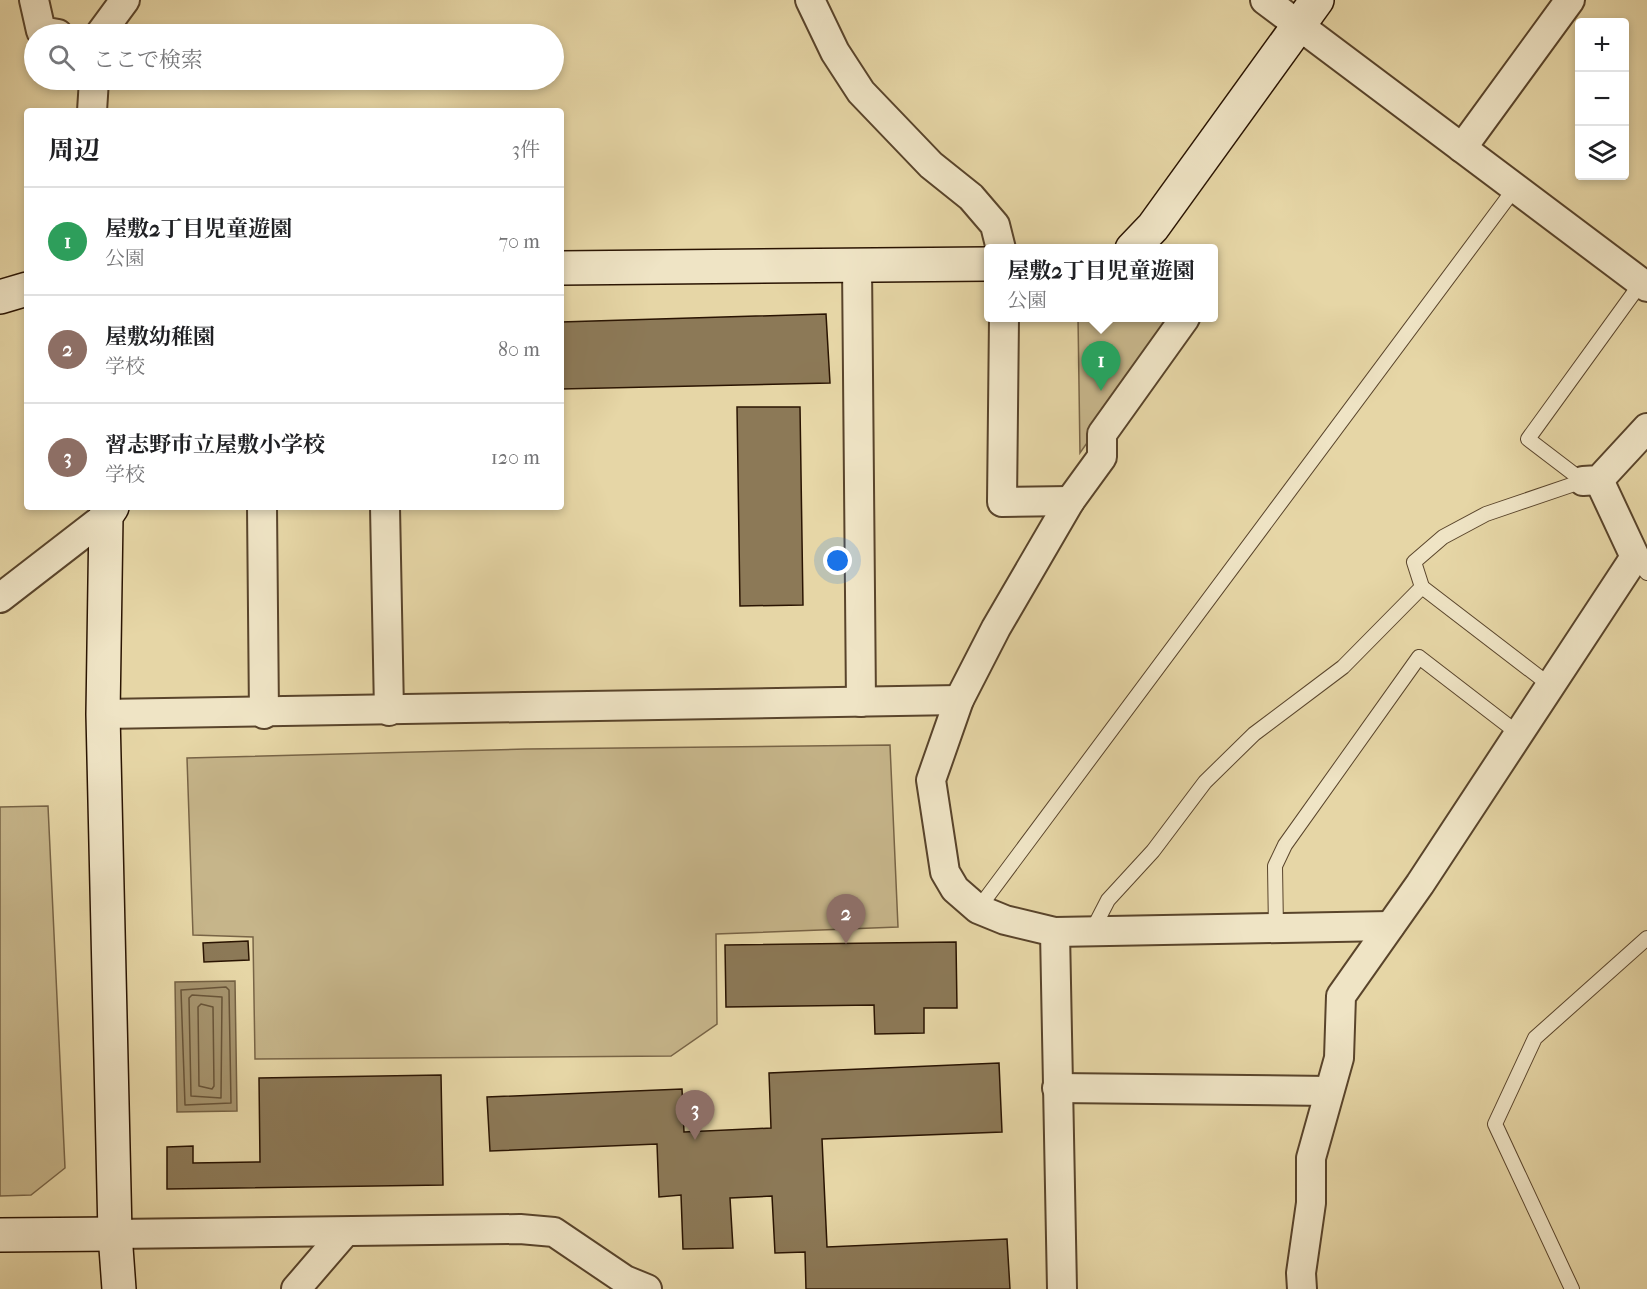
<!DOCTYPE html>
<html lang="ja">
<head>
<meta charset="utf-8">
<style>
	body { margin:0; font-family:"IM FELL French Canon","Noto Serif JP",serif; background:#f2f2f2; color:#202124 }
	.controls { position:absolute; right:18px; top:18px; display:grid; overflow:hidden; border-radius:6px; box-shadow:0 3px 9px #0003 }
	.controls button { width:54px; height:54px; display:grid; place-items:center; padding:0; border:0; border-bottom:2px solid #e0e0e0; background:#fff; color:#202124; font:30px sans-serif }
	.you { position:absolute; left:838px; top:561px; width:21px; height:21px; margin:-15px; border:4px solid #fff; border-radius:50%; background:#1a73e8; box-shadow:0 0 0 9px #1a73e833 }
	.badge { display:grid; place-items:center; width:39px; height:39px; border-radius:50%; background:#8f2418; color:#fff; font-size:20px; font-weight:700 }
	.pin { position:absolute; translate:-50% -50px; filter:drop-shadow(0 2px 3px #0008) }
	.pin::after { content:''; position:absolute; top:32px; width:21px; height:18px; background:inherit; clip-path:polygon(0 0,100% 0,50% 100%) }
	.popup { position:absolute; left:984px; top:244px; width:234px; height:78px; box-sizing:border-box; display:grid; place-content:center; border-radius:6px; background:#fff; filter:drop-shadow(0 2px 4px #0005); font-size:20px; white-space:nowrap; color:#757577 }
	.popup b { font-size:22px; color:#202124 }
	.popup::after { content:''; position:absolute; left:50%; top:100%; margin-left:-12px; border:12px solid transparent; border-top-color:#fff }
	.list { margin:0; padding:0; list-style:none }
	h2 { display:flex; justify-content:space-between; align-items:center; height:78px; margin:0; padding:0 24px; font-size:26px }
	h2 small { font-size:20px; font-weight:400; color:#757577 }
	.list li { display:grid; grid-template-columns:39px 1fr auto; gap:18px; align-items:center; box-sizing:border-box; height:108px; padding:0 24px; border-top:2px solid #e0e0e0 }
	.list b { display:block; font-size:22px; white-space:nowrap }
	.list p { margin:0; font-size:20px; white-space:nowrap; color:#757577 }
	.list em { font-size:20px; font-style:normal; color:#757577 }
	.icon { flex:none; width:33px; height:33px; fill:none; stroke:currentColor; stroke-width:2; stroke-linecap:round; stroke-linejoin:round }
	.map { position:relative; flex:none; width:1647px; height:1289px; overflow:hidden }
	.search { position:absolute; background:#fff; box-shadow:0 3px 9px #0003; left:24px; top:24px; width:540px; height:66px; display:flex; align-items:center; gap:15px; box-sizing:border-box; padding:0 21px; border-radius:33px; color:#757577; font-size:22px }
	.panel { position:absolute; background:#fff; box-shadow:0 3px 9px #0003; left:24px; top:108px; width:540px; height:402px; border-radius:6px }
	.map>svg:first-child { display:block }
	.green { fill:#c6b58a; stroke:#786446; stroke-width:1.5 }
	.water { fill:#a6946e; stroke:#746143; stroke-width:1.5 }
	.lines { fill:none; stroke-linecap:round; stroke-linejoin:round }
	.shore { stroke:#685438; stroke-width:1.5 }
	.building { fill:#8c7957; stroke:#2a1402; stroke-width:1.5 }
	.lane-casing { stroke:#59442b; stroke-width:16 }
	.street-casing { stroke:#59442b; stroke-width:32 }
	.secondary-casing { stroke:#2a1402; stroke-width:36 }
	.lane { stroke:#efe4c5; stroke-width:14 }
	.street { stroke:#efe4c5; stroke-width:28 }
	.secondary { stroke:#efe4c5; stroke-width:33 }
</style>
</head>
<body>
<div class="map">
<svg width="1647" height="1289" viewBox="0 0 1647 1289">
	<rect width="100%" height="100%" fill="#e6d6a6"/>
	<filter id="stains"><feTurbulence type="fractalNoise" baseFrequency=".00333" numOctaves="4"/><feColorMatrix values="0 0 0 0 .2 0 0 0 0 .09 0 0 0 0 .02 0 0 0 .5 -.17"/></filter>
	<radialGradient id="worn" r=".72"><stop offset=".6" stop-color="#630" stop-opacity="0"/><stop offset="1" stop-color="#630" stop-opacity=".3"/></radialGradient>
	<!-- green -->
	<g class="green">
		<polygon points="1078,318 1167,318 1166,330 1080,453"/>
		<polygon points="890,745 898,927 716,934 717,1024 671,1056 255,1059 253,937 193,935 187,758 526,749"/>
		<polygon points="48,806 65,1168 31,1195 0,1196 0,807"/>
	</g>
	<!-- water -->
	<polygon class="water" points="235,981 237,1111 177,1112 175,982"/>
	<g class="lines">
		<!-- shore -->
		<g class="shore">
			<polygon points="226,987 229,990 231,1103 185,1105 181,990"/>
			<polygon points="192,995 222,997 221,1098 191,1096 189,998"/>
			<polygon points="201,1004 213,1007 214,1086 212,1089 199,1086 198,1007"/>
		</g>
	</g>
	<!-- building -->
	<g class="building">
		<polygon points="826,314 830,383 561,389 561,322"/>
		<polygon points="737,407 800,407 803,605 740,606"/>
		<polygon points="248,941 249,960 204,962 203,943"/>
		<polygon points="956,942 957,1008 924,1008 924,1033 875,1034 874,1005 726,1007 725,945"/>
		<polygon points="999,1063 1002,1132 822,1139 827,1247 1007,1239 1010,1289 806,1289 805,1252 775,1253 772,1196 730,1198 733,1248 683,1249 681,1195 659,1197 657,1144 490,1151 487,1097 682,1089 684,1132 771,1128 769,1073"/>
		<polygon points="441,1075 443,1185 167,1189 167,1147 193,1146 193,1163 260,1162 259,1078"/>
	</g>
	<g class="lines">
		<defs>
			<g id="lane">
				<polyline points="1583,481 1528,439 1641,283"/>
				<polyline points="1638,556 1635,557 1647,573"/>
				<polyline points="1551,686 1422,587 1414,562 1443,537 1486,514 1583,481"/>
				<polyline points="978,909 1515,188"/>
				<polyline points="1276,929 1275,866 1285,845 1419,657 1519,734"/>
				<polyline points="1092,931 1108,900 1153,851 1205,782 1254,734 1343,667 1422,587"/>
				<polyline points="1572,1289 1495,1124 1535,1038 1647,938"/>
			</g>
			<g id="street">
				<polyline points="34,0 41,31 58,34"/>
				<polyline points="810,0 835,52 861,92 931,165 971,197 995,225 1001,249"/>
				<polyline points="1265,0 1647,287"/>
				<polyline points="100,34 125,0"/>
				<polyline points="92,111 94,80"/>
				<polyline points="1462,148 1570,0"/>
				<polyline points="857,265 861,702"/>
				<polyline points="1004,318 1002,502 1070,501"/>
				<polyline points="1185,318 1102,434 1102,457 1070,501 996,628 959,700 931,780 945,872 955,889 978,909 1005,920 1055,932 1390,926"/>
				<polyline points="1583,481 1599,480 1647,428"/>
				<polyline points="262,507 264,714"/>
				<polyline points="385,507 389,711"/>
				<polyline points="0,598 106,516"/>
				<polyline points="103,714 959,700"/>
				<polyline points="1055,932 1062,1289"/>
				<polyline points="1057,1088 1329,1091"/>
				<polyline points="115,1234 520,1229 554,1232 625,1280 647,1289"/>
				<polyline points="296,1289 345,1232"/>
				<polyline points="1302,1289 1301,1273 1311,1203 1311,1158 1339,1058 1341,996 1420,884 1635,557 1599,480"/>
			</g>
			<g id="secondary">
				<polyline points="1132,249 1153,227 1317,0"/>
				<polyline points="561,268 988,264"/>
				<polyline points="0,297 27,289"/>
				<polyline points="112,507 106,516 103,714 115,1234 119,1289"/>
				<polyline points="0,1235 115,1234"/>
			</g>
		</defs>
		<!-- lane casing -->
		<use href="#lane" class="lane-casing"/>
		<!-- street casing -->
		<use href="#street" class="street-casing"/>
		<!-- secondary casing -->
		<use href="#secondary" class="secondary-casing"/>
		<!-- lane -->
		<use href="#lane" class="lane"/>
		<!-- street -->
		<use href="#street" class="street"/>
		<!-- secondary -->
		<use href="#secondary" class="secondary"/>
	</g>
	<rect width="100%" height="100%" filter="url(#stains)"/>
	<rect width="100%" height="100%" fill="url(#worn)"/>
</svg>
<div class="controls">
<button>+</button>
<button>−</button>
<button><svg class="icon" aria-label="layers" viewBox="0 0 24 24"><path d="M12 4l9 5-9 5-9-5zM3 14l9 5 9-5"/></svg></button>
</div>
<div class="you"></div>
<div class="pin badge" style="left:1101px;top:391px;background:#2e9e5b">1</div>
<div class="popup"><b>屋敷2丁目児童遊園</b>公園</div>
<div class="pin badge" style="left:846px;top:944px;background:#8d6e63">2</div>
<div class="pin badge" style="left:695px;top:1140px;background:#8d6e63">3</div>
<div class="search"><svg class="icon" aria-label="search" viewBox="0 0 24 24"><circle cx="10" cy="10" r="6"/><path d="M15 15l6 6"/></svg>ここで検索</div>
<section class="panel">
<h2>周辺<small>3件</small></h2>
<ul class="list">
<li><span class="badge" style="background:#2e9e5b">1</span><div><b>屋敷2丁目児童遊園</b><p>公園</p></div><em>70 m</em></li>
<li><span class="badge" style="background:#8d6e63">2</span><div><b>屋敷幼稚園</b><p>学校</p></div><em>80 m</em></li>
<li><span class="badge" style="background:#8d6e63">3</span><div><b>習志野市立屋敷小学校</b><p>学校</p></div><em>120 m</em></li>
</ul>
</section>
</div>
</body>
</html>
